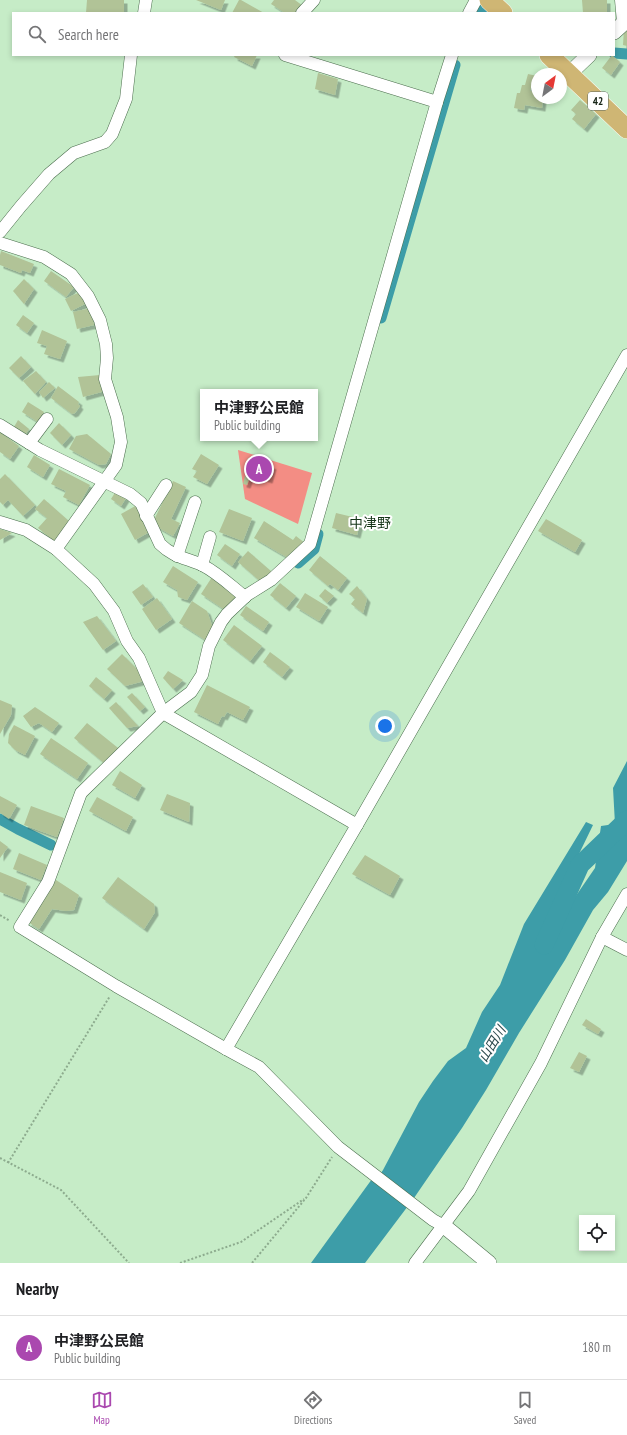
<!DOCTYPE html>
<html lang="en">
<head>
<meta charset="utf-8">
<style>
	body { margin:0; font-family:"PT Sans Narrow","Noto Sans JP",sans-serif; background:#f6f6f6; color:#202124 }
	.controls { position:absolute; right:12px; bottom:12px; display:grid; overflow:hidden; border-radius:0px; box-shadow:0 2px 6px #0003 }
	.controls button { width:36px; height:36px; display:grid; place-items:center; padding:0; border:0; border-bottom:1px solid #e0e0e0; background:#fff; color:#202124; font:20px sans-serif }
	.compass { position:absolute; left:531px; top:68px; width:36px; height:36px; border-radius:50%; background:#fff; box-shadow:0 2px 6px #0003; rotate:32deg }
	.you { position:absolute; left:385px; top:726px; width:14px; height:14px; margin:-10px; border:3px solid #fff; border-radius:50%; background:#1a73e8; box-shadow:0 0 0 6px #1a73e833 }
	.badge { display:grid; place-items:center; width:26px; height:26px; border-radius:50%; background:#aa48af; color:#fff; font-size:13px; font-weight:700 }
	.pin { position:absolute; translate:-50% -50%; border:2px solid #fff; box-shadow:0 1px 4px #0006 }
	.popup { position:absolute; left:200px; top:389px; width:118px; height:52px; box-sizing:border-box; display:grid; place-content:center; border-radius:0px; background:#fff; filter:drop-shadow(0 1px 3px #0005); font-size:13px; white-space:nowrap; color:#757577 }
	.popup b { font-size:15px; color:#202124 }
	.popup::after { content:''; position:absolute; left:50%; top:100%; margin-left:-8px; border:8px solid transparent; border-top-color:#fff }
	.list { margin:0; padding:0; list-style:none }
	h2 { display:flex; justify-content:space-between; align-items:center; height:52px; margin:0; padding:0 16px; font-size:17px }
	h2 small { font-size:13px; font-weight:400; color:#757577 }
	.list li { display:grid; grid-template-columns:26px 1fr auto; gap:12px; align-items:center; box-sizing:border-box; height:64px; padding:0 16px; border-top:1px solid #e0e0e0 }
	.list b { display:block; font-size:15px; white-space:nowrap }
	.list p { margin:0; font-size:13px; white-space:nowrap; color:#757577 }
	.list em { font-size:13px; font-style:normal; color:#757577 }
	.icon { flex:none; width:22px; height:22px; fill:none; stroke:currentColor; stroke-width:2; stroke-linecap:round; stroke-linejoin:round }
	.map { position:relative; flex:none; width:627px; height:1263px; overflow:hidden }
	.search { position:absolute; background:#fff; box-shadow:0 2px 6px #0003; left:12px; right:12px; top:12px; height:44px; display:flex; align-items:center; gap:10px; box-sizing:border-box; padding:0 14px; border-radius:0px; color:#757577; font-size:15px }
	.sheet { height:116px; background:#fff }
	nav { display:flex; justify-content:space-around; align-items:center; box-sizing:border-box; height:56px; border-top:1px solid #e0e0e0; background:#fff; font-size:11px; color:#757577 }
	nav a { display:grid; justify-items:center; gap:2px }
	nav .on { color:#aa48af }
	.map>svg:first-child { display:block }
	.green { fill:#f38d84 }
	.water { fill:#3d9da8 }
	.lines { fill:none; stroke-linecap:round; stroke-linejoin:round }
	.canal { stroke:#3d9da8; stroke-width:11 }
	.river { stroke:#3d9da8; stroke-width:19 }
	.building { fill:#b1c397; filter:url(#shadow) }
	.minor-casing { stroke:#4c6e4e; stroke-width:13 }
	.tertiary-casing { stroke:#4c6e4e; stroke-width:16 }
	.primary-casing { stroke:#fff; stroke-width:20 }
	.path { stroke:#8dab8e; stroke-width:2; stroke-dasharray:2 2; stroke-linecap:butt }
	.minor { stroke:#fff; stroke-width:12 }
	.tertiary { stroke:#fff; stroke-width:15 }
	.primary { stroke:#cfb674; stroke-width:19 }
	.labels { text-anchor:middle; dominant-baseline:central; stroke-width:4; stroke-linejoin:round; paint-order:stroke }
	.shield { fill:#fff; stroke:#5d665d; stroke-width:1 }
	.shield-label { font-size:11px; font-weight:bold; fill:#172517 }
	.water-label { font-size:13px; font-style:italic; fill:#2d4a4e; stroke:#fff }
	.quarter-label { font-size:14px; fill:#153518; stroke:#fff }
</style>
</head>
<body>
<div class="map">
<svg width="627" height="1263" viewBox="0 0 627 1263">
	<defs>
		<filter id="shadow"><feDropShadow dx="3.5" dy="3.5" stdDeviation="0" flood-color="#0004"/></filter>
	</defs>
	<rect width="100%" height="100%" fill="#c6ecc7"/>
	<!-- green -->
	<polygon class="green" points="238,450 312,473 298,524 245,499"/>
	<!-- water -->
	<polygon class="water" points="627,761 627,861 608,892 593,910 565,960 519,1033 486,1090 462,1128 414,1198 365,1263 311,1263 372,1179 375,1182 383,1170 419,1102 433,1081 448,1061 466,1048 482,1012 500,985 524,924 586,822 593,825 578,856 555,912 555,921 573,900 595,868 601,826 615,824 613,788"/>
	<g class="lines">
		<!-- canal -->
		<g class="canal">
			<polyline points="477,13 483,5 492,13"/>
			<polyline points="614,53 627,54"/>
			<polyline points="381,318 455,65"/>
			<polyline points="298,563 314,549 318,534"/>
			<polyline points="0,819 18,829 51,845"/>
		</g>
		<!-- river -->
		<polyline class="river" points="544,945 580,865 627,820"/>
	</g>
	<!-- building -->
	<g class="building">
		<polygon points="87,0 124,0 124,13 86,13"/>
		<polygon points="196,0 225,0 221,10"/>
		<polygon points="239,0 241,0 264,13 232,13"/>
		<polygon points="274,0 295,0 303,6 298,13 285,13 271,4"/>
		<polygon points="582,0 607,0 607,13 583,13"/>
		<polygon points="624,28 627,29 627,46 623,45"/>
		<polygon points="235,55 257,55 252,66 234,57"/>
		<polygon points="612,55 620,62 611,75 602,68"/>
		<polygon points="318,73 338,79 335,95 315,89"/>
		<polygon points="528,74 537,76 537,89 531,87 530,91 537,92 537,98 543,98 542,108 525,105 524,110 514,108 517,93 520,93 522,85 525,85"/>
		<polygon points="580,100 596,114 584,129 572,119 576,114 571,110"/>
		<polygon points="1,251 34,264 30,273 22,270 21,273 0,265 0,255"/>
		<polygon points="51,271 74,287 66,297 44,281"/>
		<polygon points="24,279 34,289 24,304 13,291"/>
		<polygon points="80,292 85,304 71,311 65,299"/>
		<polygon points="91,308 94,325 77,329 73,312"/>
		<polygon points="23,315 34,323 27,333 16,325"/>
		<polygon points="42,330 67,341 60,359 44,354 47,346 37,343"/>
		<polygon points="21,356 31,367 19,378 9,368"/>
		<polygon points="36,371 46,382 35,394 23,381"/>
		<polygon points="100,375 105,391 83,397 78,377"/>
		<polygon points="49,382 55,388 43,398 39,392"/>
		<polygon points="58,386 79,402 78,404 80,406 75,413 72,414 51,398"/>
		<polygon points="28,402 44,412 38,422 22,412"/>
		<polygon points="18,420 29,429 25,435 14,427"/>
		<polygon points="59,423 71,435 62,445 50,433"/>
		<polygon points="0,432 19,446 10,459 0,452"/>
		<polygon points="87,434 111,454 106,464 99,465 69,449 76,436"/>
		<polygon points="201,454 219,465 207,484 193,477 197,471 192,469"/>
		<polygon points="34,455 50,465 43,477 27,467"/>
		<polygon points="248,458 273,466 269,480 244,472"/>
		<polygon points="59,469 90,485 79,505 63,497 66,491 51,484"/>
		<polygon points="5,474 35,505 23,516 8,500 3,505 0,502 0,479"/>
		<polygon points="245,476 250,477 247,485 243,484"/>
		<polygon points="173,481 186,487 171,519 180,523 173,536 152,524"/>
		<polygon points="116,491 126,498 121,506 111,499"/>
		<polygon points="44,499 70,522 54,541 38,528 47,518 35,509"/>
		<polygon points="137,505 151,531 135,540 121,514"/>
		<polygon points="229,509 252,518 243,541 219,532"/>
		<polygon points="336,513 361,519 357,535 332,528"/>
		<polygon points="546,519 582,540 575,552 538,531"/>
		<polygon points="264,521 293,540 296,536 306,544 288,558 254,538"/>
		<polygon points="0,529 12,533 0,540"/>
		<polygon points="225,544 240,554 232,566 217,555"/>
		<polygon points="248,551 272,572 262,583 238,562"/>
		<polygon points="320,556 347,578 338,590 330,584 328,586 309,570"/>
		<polygon points="173,566 198,582 187,600 178,597 177,590 163,582"/>
		<polygon points="212,577 239,594 228,612 201,594"/>
		<polygon points="280,583 296,596 286,608 270,595"/>
		<polygon points="143,584 153,597 141,605 132,592"/>
		<polygon points="357,586 367,599 363,613 351,604 355,599 349,594"/>
		<polygon points="325,589 334,596 327,603 319,596"/>
		<polygon points="305,593 328,607 319,621 296,607"/>
		<polygon points="157,598 172,619 156,630 142,609"/>
		<polygon points="192,601 207,611 214,631 207,641 179,623"/>
		<polygon points="246,606 269,622 263,631 240,615"/>
		<polygon points="97,616 116,641 103,650 83,622"/>
		<polygon points="234,625 262,646 250,661 223,640"/>
		<polygon points="270,652 290,667 282,677 263,662"/>
		<polygon points="122,654 148,680 125,686 107,669"/>
		<polygon points="168,671 183,680 173,689 163,678"/>
		<polygon points="96,677 112,690 104,699 89,686"/>
		<polygon points="207,685 250,707 243,720 227,712 224,717 222,716 218,724 194,712"/>
		<polygon points="132,693 145,707 140,711 127,697"/>
		<polygon points="0,700 12,705 11,715 0,734"/>
		<polygon points="116,702 138,726 127,728 109,708"/>
		<polygon points="35,707 59,723 52,732 39,723 31,727 23,716"/>
		<polygon points="87,723 123,752 104,763 74,738"/>
		<polygon points="14,725 35,736 25,755 15,750 8,743 9,734"/>
		<polygon points="51,738 88,763 77,779 40,754"/>
		<polygon points="120,771 142,785 135,798 112,785"/>
		<polygon points="167,794 190,803 189,822 160,810"/>
		<polygon points="0,796 17,805 9,819 0,813"/>
		<polygon points="97,797 133,817 126,831 89,811"/>
		<polygon points="31,806 64,818 57,837 24,825"/>
		<polygon points="0,841 8,847 0,858"/>
		<polygon points="19,853 47,865 41,880 13,869"/>
		<polygon points="365,855 400,876 390,895 352,874"/>
		<polygon points="0,872 27,883 21,900 0,892"/>
		<polygon points="118,877 154,904 155,912 144,929 102,898"/>
		<polygon points="56,880 79,895 74,910 66,911 52,909 39,929 28,922"/>
		<polygon points="586,1019 601,1029 598,1034 582,1025"/>
		<polygon points="579,1052 587,1056 579,1072 570,1068"/>
	</g>
	<g class="lines">
		<defs>
			<g id="minor">
				<polyline points="621,0 623,23"/>
				<polyline points="144,13 146,0"/>
				<polyline points="302,13 314,0"/>
				<polyline points="469,13 476,0"/>
				<polyline points="285,55 437,102"/>
				<polyline points="0,232 21,206 49,174 74,153 105,142 112,134 126,99 131,55"/>
				<polyline points="0,243 44,257 71,274 88,296 100,320 106,344 107,358 105,379 117,417 121,442 116,465 56,549 26,530 0,522"/>
				<path d="M0,425L40,450L130,494L141,503L160,544C173,557 186,558 202,565C218,573 231,586 245,597"/>
				<polyline points="29,443 47,419"/>
				<polyline points="146,516 166,485"/>
				<polyline points="56,549 94,584 114,611 127,641 139,658 163,713 357,825"/>
				<polyline points="177,556 195,502"/>
				<polyline points="202,565 210,537"/>
				<polyline points="602,937 627,950"/>
				<polyline points="226,1049 357,825 627,355"/>
				<polyline points="444,1226 433,1220 338,1147 259,1067 226,1049 116,986 20,927 48,882 81,793 163,713 191,692 202,675 209,646 221,622 227,614 247,595 271,580 310,544 437,102 452,55"/>
				<polyline points="415,1263 469,1191 541,1063 602,937 627,894"/>
			</g>
			<g id="tertiary">
				<polyline points="614,32 627,20"/>
				<polyline points="569,74 589,55"/>
				<polyline points="444,1226 489,1263"/>
			</g>
			<g id="primary">
				<polyline points="489,0 503,13"/>
				<polyline points="549,55 627,129"/>
			</g>
		</defs>
		<!-- minor casing -->
		<use href="#minor" class="minor-casing"/>
		<!-- tertiary casing -->
		<use href="#tertiary" class="tertiary-casing"/>
		<!-- primary casing -->
		<use href="#primary" class="primary-casing"/>
		<!-- path -->
		<g class="path">
			<polyline points="0,915 10,921"/>
			<polyline points="0,1158 61,1190 129,1263"/>
			<polyline points="8,1163 110,996"/>
			<polyline points="180,1263 241,1242 304,1199"/>
			<polyline points="252,1263 306,1198 332,1157"/>
		</g>
		<!-- minor -->
		<use href="#minor" class="minor"/>
		<!-- tertiary -->
		<use href="#tertiary" class="tertiary"/>
		<!-- primary -->
		<use href="#primary" class="primary"/>
	</g>
	<g class="labels">
		<!-- shield labels -->
		<rect class="shield" x="588" y="92" width="20" height="18" rx="3"/>
		<g class="shield-label">
			<text x="598" y="101">42</text>
		</g>
		<!-- water labels -->
		<g class="water-label">
			<text transform="translate(492 1044) rotate(-59)">山田川</text>
		</g>
		<!-- quarter labels -->
		<g class="quarter-label">
			<text x="370" y="523">中津野</text>
		</g>
	</g>
</svg>
<div class="controls">
<button><svg class="icon" aria-label="locate" viewBox="0 0 24 24"><circle cx="12" cy="12" r="6"/><path d="M12 2v4M12 18v4M2 12h4M18 12h4"/></svg></button>
</div>
<svg class="compass" viewBox="-18 -18 36 36"><path d="M0-13l5 13h-10z" fill="#e53935"/><path d="M0 13l5-13h-10z" fill="#757577"/></svg>
<div class="you"></div>
<div class="pin badge" style="left:259px;top:469px">A</div>
<div class="popup"><b>中津野公民館</b>Public building</div>
<div class="search"><svg class="icon" aria-label="search" viewBox="0 0 24 24"><circle cx="10" cy="10" r="6"/><path d="M15 15l6 6"/></svg>Search here</div>
</div>
<section class="sheet">
<h2>Nearby<small></small></h2>
<ul class="list">
<li><span class="badge">A</span><div><b>中津野公民館</b><p>Public building</p></div><em>180 m</em></li>
</ul>
</section>
<nav>
<a class="on"><svg class="icon" aria-label="map" viewBox="0 0 24 24"><path d="M3 6l6-2 6 2 6-2v14l-6 2-6-2-6 2zM9 4v14M15 6v14"/></svg>Map</a>
<a><svg class="icon" aria-label="directions" viewBox="0 0 24 24"><path d="M12 3l9 9-9 9-9-9zM9 14v-3h6M13 9l2 2-2 2"/></svg>Directions</a>
<a><svg class="icon" aria-label="saved" viewBox="0 0 24 24"><path d="M7 4h10v16l-5-4-5 4z"/></svg>Saved</a>
</nav>
</body>
</html>
